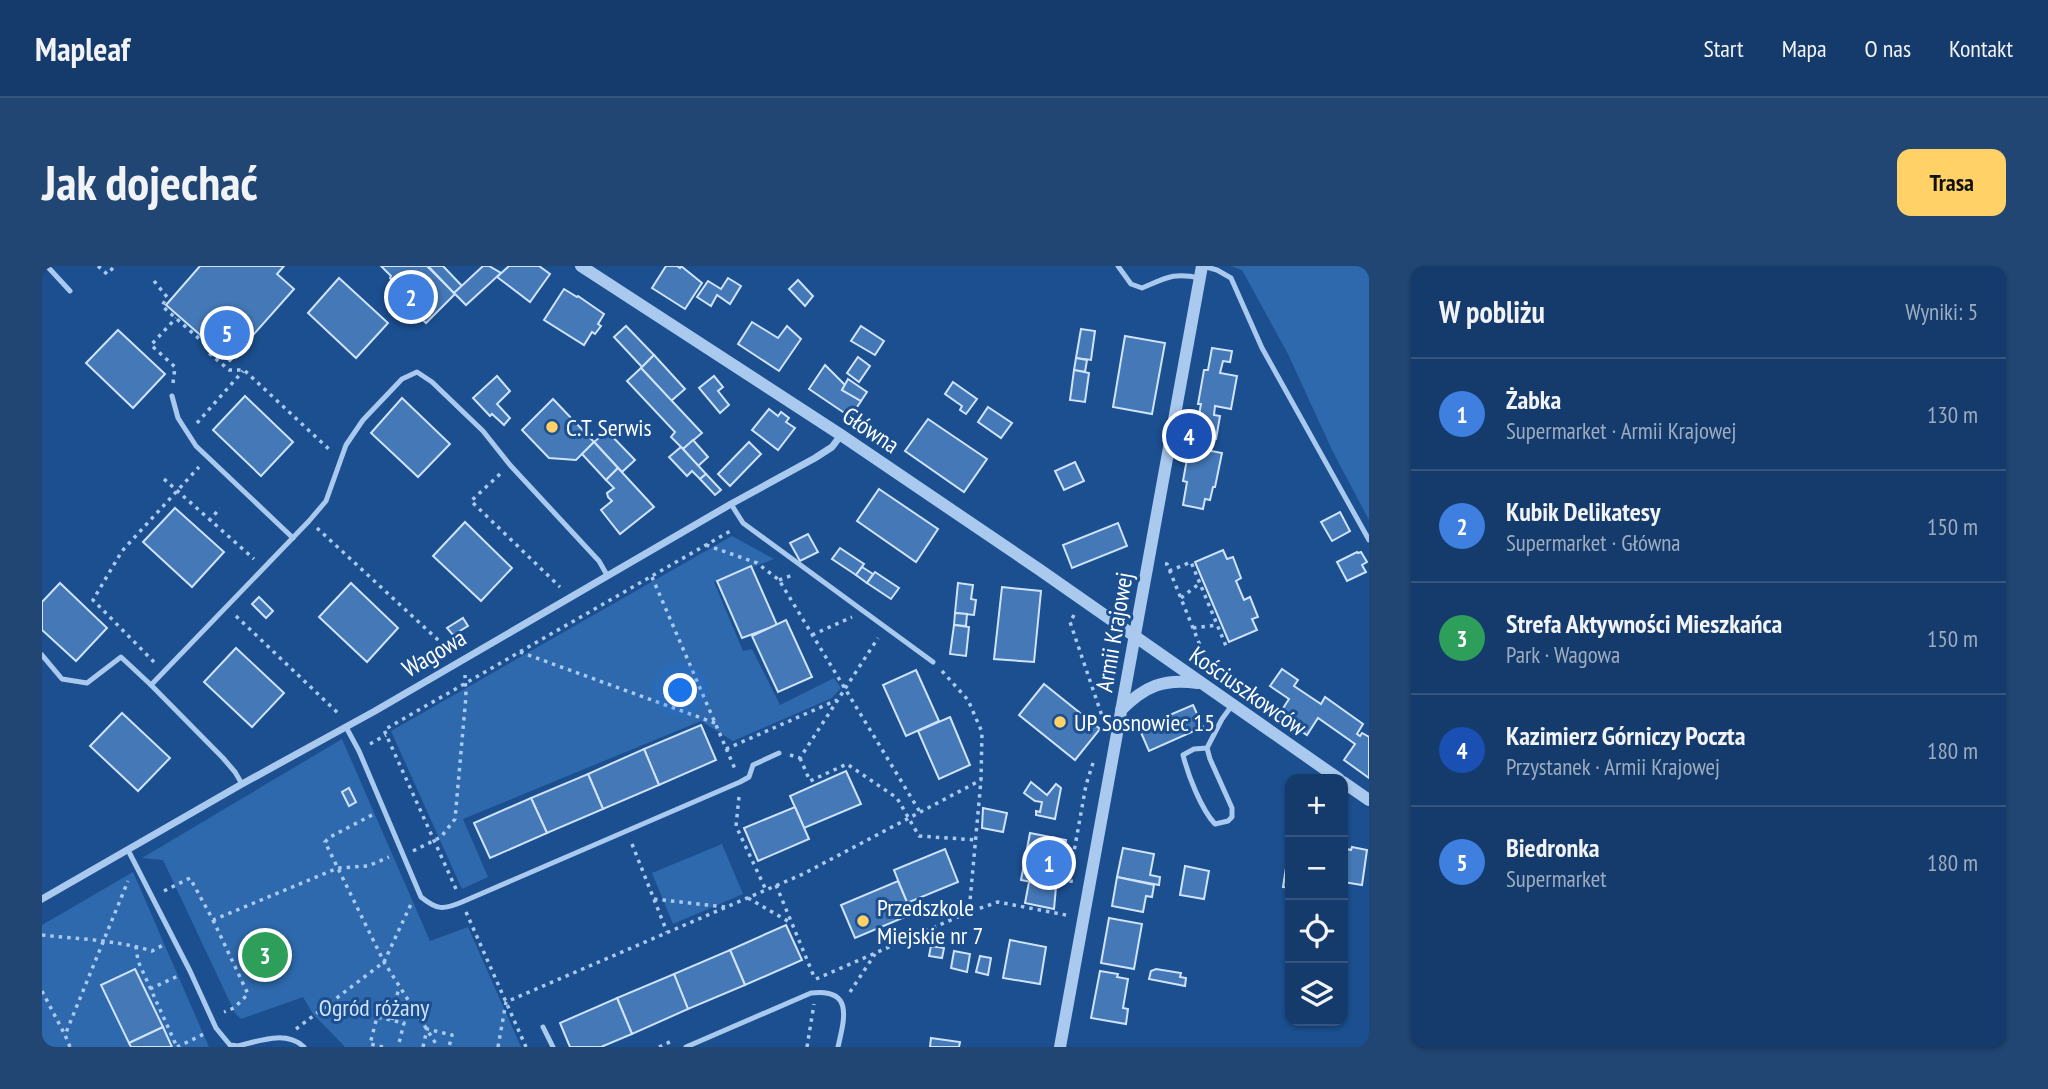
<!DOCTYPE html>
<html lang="pl">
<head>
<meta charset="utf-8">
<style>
	body { margin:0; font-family:"PT Sans Narrow",sans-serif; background:#214673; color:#f1f3f6 }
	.controls { position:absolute; right:21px; bottom:21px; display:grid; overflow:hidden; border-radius:14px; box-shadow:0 2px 5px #0004 }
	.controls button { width:63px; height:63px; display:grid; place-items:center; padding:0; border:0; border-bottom:2px solid #33557e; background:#143b6b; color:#f1f3f6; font:35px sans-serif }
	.you { position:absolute; left:639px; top:425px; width:24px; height:24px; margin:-18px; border:5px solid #fff; border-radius:50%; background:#1a73e8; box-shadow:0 0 0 10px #1a73e833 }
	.badge { display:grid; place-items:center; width:46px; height:46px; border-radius:50%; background:#ffd166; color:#fff; font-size:23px; font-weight:700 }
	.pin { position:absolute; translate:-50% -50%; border:4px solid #fff; box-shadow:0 2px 7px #0006 }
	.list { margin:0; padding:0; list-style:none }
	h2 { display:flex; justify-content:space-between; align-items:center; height:91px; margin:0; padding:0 28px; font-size:30px }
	h2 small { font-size:23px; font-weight:400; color:#9dadc1 }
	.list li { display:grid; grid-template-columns:46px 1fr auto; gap:21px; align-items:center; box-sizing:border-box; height:112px; padding:0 28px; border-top:2px solid #33557e }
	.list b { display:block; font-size:26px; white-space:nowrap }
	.list p { margin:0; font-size:23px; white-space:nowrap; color:#9dadc1 }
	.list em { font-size:23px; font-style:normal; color:#9dadc1 }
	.icon { flex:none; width:38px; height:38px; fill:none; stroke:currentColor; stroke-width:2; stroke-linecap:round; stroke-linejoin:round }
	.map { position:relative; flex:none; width:1327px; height:781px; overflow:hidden; border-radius:14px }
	header { display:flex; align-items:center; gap:42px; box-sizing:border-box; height:98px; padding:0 35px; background:#143b6b; border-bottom:2px solid #33557e }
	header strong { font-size:33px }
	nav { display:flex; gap:38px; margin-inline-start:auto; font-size:24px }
	.intro { display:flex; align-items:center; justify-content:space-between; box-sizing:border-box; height:168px; padding:0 42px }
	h1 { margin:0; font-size:49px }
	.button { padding:18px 32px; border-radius:14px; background:#ffd166; color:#111; font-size:24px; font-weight:700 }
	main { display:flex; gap:42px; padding:0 42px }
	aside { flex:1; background:#143b6b; border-radius:14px; box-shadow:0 2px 5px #0004 }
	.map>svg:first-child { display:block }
	.green { fill:#2e69ad }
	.building { fill:#4478b7; stroke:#cfe3fa; stroke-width:2 }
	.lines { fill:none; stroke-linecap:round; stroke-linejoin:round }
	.path { stroke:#a9c9ee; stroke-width:3.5; stroke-dasharray:3.5 5; stroke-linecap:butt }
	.service { stroke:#a9c9ee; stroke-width:5 }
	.minor { stroke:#a9c9ee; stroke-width:7 }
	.tertiary { stroke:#a9c9ee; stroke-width:12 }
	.poi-dot { fill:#ffd166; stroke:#1b4f8f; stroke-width:2.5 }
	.labels { text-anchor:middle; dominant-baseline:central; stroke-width:6; stroke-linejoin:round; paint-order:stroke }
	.poi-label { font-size:24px; fill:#fff; stroke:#1b4f8f; text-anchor:start }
	.street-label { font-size:24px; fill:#fff; stroke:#1b4f8f }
	.park-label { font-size:24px; fill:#cfe3fa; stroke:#1b4f8f }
</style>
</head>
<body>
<header>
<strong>Mapleaf</strong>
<nav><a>Start</a><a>Mapa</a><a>O nas</a><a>Kontakt</a></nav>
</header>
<div class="intro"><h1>Jak dojechać</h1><a class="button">Trasa</a></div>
<main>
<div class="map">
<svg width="1327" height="781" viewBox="0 0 1327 781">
	<rect width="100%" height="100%" fill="#1b4f8f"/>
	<!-- green -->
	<g class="green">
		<polygon points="1189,0 1327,0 1327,254 1291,186 1246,88 1200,4"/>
		<polygon points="690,270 732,293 672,316 701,385 710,383 738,439 792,412 799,422 790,432 691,475 659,455 421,553 446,611 420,623 349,465"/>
		<polygon points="300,473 388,675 426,661 479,781 303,781 271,748 261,731 199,753 193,747 121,594 100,592"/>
		<polygon points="680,578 701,628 631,658 610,607"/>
		<polygon points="91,606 167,781 5,781 0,770 0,659"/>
	</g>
	<!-- building -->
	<g class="building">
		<polygon points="158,0 242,0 235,8 252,23 188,95 124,39"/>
		<polygon points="339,0 385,0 413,28 384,57 370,44 372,42 359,28 361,26 348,12 349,10"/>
		<polygon points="386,0 401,0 420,20 412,27"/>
		<polygon points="441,0 447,0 459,7 424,39 412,27"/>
		<polygon points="467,0 497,0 508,8 488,36 455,11"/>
		<polygon points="624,0 635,0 638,2 639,0 660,17 643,43 610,22"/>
		<polygon points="297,12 346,57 314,92 266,47"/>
		<polygon points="686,12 699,20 688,38 675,29 669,40 655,31 666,15 679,23"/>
		<polygon points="756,14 771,30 763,40 747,23"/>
		<polygon points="522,23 535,31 536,30 562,48 556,58 559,60 553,68 550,66 542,79 502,54"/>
		<polygon points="710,56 736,72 745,60 759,73 737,105 696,78"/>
		<polygon points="584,60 612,89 600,101 572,71"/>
		<polygon points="819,60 842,75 833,89 809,75"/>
		<polygon points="1039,63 1053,65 1049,94 1034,92"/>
		<polygon points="76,64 123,108 91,142 44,97"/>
		<polygon points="1083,70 1123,77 1110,148 1071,141"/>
		<polygon points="1170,82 1190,85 1188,96 1181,95 1178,107 1195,110 1189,143 1173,140 1172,149 1178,150 1174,173 1166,172 1164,184 1180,187 1173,221 1171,221 1168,234 1163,233 1161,243 1141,239 1145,216 1141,215 1147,182 1151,182 1159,138 1156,138 1162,104 1166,104"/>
		<polygon points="612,89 643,123 629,135 599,102"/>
		<polygon points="816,91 828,100 817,116 805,107"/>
		<polygon points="1034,92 1045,94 1043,106 1032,104"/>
		<polygon points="783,99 803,119 800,124 819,135 811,147 804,148 767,123"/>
		<polygon points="599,102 660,167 641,183 629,171 633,166 585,115"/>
		<polygon points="1032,104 1047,107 1043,136 1028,134"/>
		<polygon points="455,110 468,125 455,138 468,152 462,159 450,148 448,150 431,132"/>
		<polygon points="672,110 681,121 676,125 687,139 678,147 657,122"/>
		<polygon points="806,113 825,126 819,135 800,124"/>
		<polygon points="911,116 935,133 924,148 918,144 920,140 903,128"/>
		<polygon points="203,130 251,176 219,210 171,164"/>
		<polygon points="360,132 408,178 376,211 329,167"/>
		<polygon points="511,133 552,176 534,194 507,192 480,164"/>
		<polygon points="946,141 970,157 959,172 936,156"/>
		<polygon points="727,143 736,150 739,146 747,152 744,156 753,162 736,184 710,164"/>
		<polygon points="886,153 945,193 922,226 863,185"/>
		<polygon points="565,165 593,194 580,206 552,176"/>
		<polygon points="651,174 666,191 656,200 641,183"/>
		<polygon points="552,176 576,202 564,214 540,188"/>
		<polygon points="707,176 719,188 688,220 676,208"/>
		<polygon points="639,181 664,208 658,213 650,205 645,210 627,191"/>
		<polygon points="1033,196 1042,215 1022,224 1013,205"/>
		<polygon points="576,202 612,241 578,268 559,244 570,235 566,231 565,227 572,222 564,214"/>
		<polygon points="664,208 679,224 673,229 658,213"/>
		<polygon points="837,223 896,263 874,296 815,255"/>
		<polygon points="133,242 182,286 150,321 101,276"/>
		<polygon points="1298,246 1308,265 1290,275 1279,256"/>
		<polygon points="423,256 470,302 439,335 391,290"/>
		<polygon points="1076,257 1085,280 1030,302 1021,279"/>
		<polygon points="766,268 776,286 758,295 748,277"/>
		<polygon points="798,282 822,298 814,309 790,293"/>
		<polygon points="1181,284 1185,293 1191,291 1199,312 1194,315 1202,334 1208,331 1216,351 1210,353 1215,364 1187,376 1153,296"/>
		<polygon points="1315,286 1316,287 1319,286 1325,296 1320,299 1324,306 1305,315 1295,296"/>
		<polygon points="709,300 735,359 700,372 675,315"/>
		<polygon points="820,301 831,308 825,317 814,309"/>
		<polygon points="833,306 857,322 849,333 825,317"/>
		<polygon points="18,317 65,362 34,395 0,364 0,336"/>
		<polygon points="309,317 356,362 325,396 277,351"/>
		<polygon points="916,317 931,319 929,333 934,334 932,349 913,347"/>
		<polygon points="960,321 999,325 992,396 952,393"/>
		<polygon points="217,331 231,345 224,352 210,338"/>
		<polygon points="913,347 925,348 924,360 912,359"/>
		<polygon points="421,352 426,360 411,369 405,362"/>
		<polygon points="744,354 770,411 736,426 710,370"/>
		<polygon points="912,359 927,361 924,390 908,388"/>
		<polygon points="194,382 242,427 210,461 162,416"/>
		<polygon points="1240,403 1256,414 1252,420 1279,438 1283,431 1321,458 1315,468 1318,470 1320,467 1327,471 1327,512 1302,494 1313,478 1276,452 1265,469 1236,450 1247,433 1228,420"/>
		<polygon points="874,404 897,455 864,470 841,419"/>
		<polygon points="1002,418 1058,463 1033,494 977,449"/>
		<polygon points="1151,439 1161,461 1107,485 1097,462"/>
		<polygon points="80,447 128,492 96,525 48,480"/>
		<polygon points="908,451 928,499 897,513 876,465"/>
		<polygon points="659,459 674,494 617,519 602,483"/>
		<polygon points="602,483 617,519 561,543 546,508"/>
		<polygon points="804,505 819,538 762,562 748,530"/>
		<polygon points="546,508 561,543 505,567 489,532"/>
		<polygon points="989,516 1005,529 1014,518 1019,522 1013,553 994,549 994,545 998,546 1000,536 993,535 982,527"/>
		<polygon points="307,522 314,536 307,540 300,526"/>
		<polygon points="489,532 505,567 448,592 432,557"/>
		<polygon points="753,541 767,573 716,595 702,562"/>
		<polygon points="941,542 965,547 961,566 940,562"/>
		<polygon points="988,567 1024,574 1016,621 979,614"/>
		<polygon points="1310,581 1325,584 1320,619 1301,616 1301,582 1309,584"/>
		<polygon points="1081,582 1112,588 1108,609 1118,611 1117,619 1075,611"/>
		<polygon points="903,583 916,616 865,637 852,604"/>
		<polygon points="1245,595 1248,596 1248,622 1241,621"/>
		<polygon points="1143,600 1167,605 1162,633 1138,629"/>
		<polygon points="1075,611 1112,619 1110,631 1104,630 1101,646 1070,640"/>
		<polygon points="856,615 870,648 813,672 799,639"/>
		<polygon points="987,616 1014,621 1012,643 983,637"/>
		<polygon points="1067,652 1100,658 1092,703 1059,697"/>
		<polygon points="744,659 760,694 703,719 688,684"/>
		<polygon points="968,674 1004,681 998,718 961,712"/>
		<polygon points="889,680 902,682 900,692 887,690"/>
		<polygon points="688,684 703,719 646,743 632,708"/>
		<polygon points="912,685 928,688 925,706 909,702"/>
		<polygon points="938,690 949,692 946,709 934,706"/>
		<polygon points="93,703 121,761 87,777 59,719"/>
		<polygon points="1114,703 1139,707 1138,711 1144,712 1143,720 1107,713 1109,705"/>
		<polygon points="1058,705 1076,708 1075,711 1086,713 1081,742 1086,743 1084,758 1049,752"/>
		<polygon points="632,708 646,743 590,768 575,732"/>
		<polygon points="575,732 590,768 559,781 528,781 518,757"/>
		<polygon points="121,761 130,781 89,781 87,777"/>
		<polygon points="889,772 918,776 917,781 888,781"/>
	</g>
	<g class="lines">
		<!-- path -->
		<g class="path">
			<polyline points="56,0 65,8 73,0"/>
			<polyline points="112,15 125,31 120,40 170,84 167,87 187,104 202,104 290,186"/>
			<polyline points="131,117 133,101 109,79 134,52"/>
			<polyline points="155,157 201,105"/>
			<polyline points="458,208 429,235 518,321"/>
			<polyline points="122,213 212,293"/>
			<polyline points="167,255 178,242"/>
			<polyline points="275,262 408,385"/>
			<polyline points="664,279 715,297 737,314 878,546"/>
			<polyline points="1123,298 1125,298 1166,399"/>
			<polyline points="1127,305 1149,296 1184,380"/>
			<polyline points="610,311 693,503"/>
			<polyline points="737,314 751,309"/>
			<polyline points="1139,332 1158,317"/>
			<polyline points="1032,349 1028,356 1060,450"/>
			<polyline points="194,350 297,448"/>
			<polyline points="1151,362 1175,359"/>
			<polyline points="770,369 810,351"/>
			<polyline points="478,386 673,457"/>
			<polyline points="112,396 51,334 80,285 157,201"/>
			<polyline points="900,405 926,434 940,466 939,514 927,646"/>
			<polyline points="328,478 344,469"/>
			<polyline points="684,483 795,434"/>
			<polyline points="748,489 758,492 836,372"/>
			<polyline points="758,492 768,515 805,498 855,532 877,570 934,574"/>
			<polyline points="697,531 694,560 724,624"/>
			<polyline points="330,549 288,571 283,576 342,696 396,781"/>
			<polyline points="590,578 625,666"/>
			<polyline points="371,585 399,571 413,553 424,430 423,409"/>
			<polyline points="1029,617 1030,597 1044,519 1051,497"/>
			<polyline points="734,619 773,713"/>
			<polyline points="414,623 342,464 690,264"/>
			<polyline points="122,625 148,612 171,654 296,602 326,600 347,591"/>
			<polyline points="706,632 749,657"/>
			<polyline points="612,633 683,641"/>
			<polyline points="424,646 484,781"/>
			<polyline points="171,654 206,728 192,742 182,746"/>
			<path d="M0,669C36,673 75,674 110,685L121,679"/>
			<polyline points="94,680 96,695 135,781"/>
			<polyline points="774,713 927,646 956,636 1024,649"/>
			<polyline points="108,723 138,709"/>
			<polyline points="0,725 23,769"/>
			<polyline points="808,726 833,688"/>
			<polyline points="350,754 356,725 359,723"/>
			<polyline points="254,763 342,696 369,638"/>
			<polyline points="28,781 23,769 86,615"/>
			<polyline points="135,781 164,767"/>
			<polyline points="341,781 328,778 335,751 362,757 356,781"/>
			<polyline points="381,781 385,763 410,769 407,781"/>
			<polyline points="456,781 464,736 761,608 939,514"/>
			<polyline points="617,781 632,774"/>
			<polyline points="765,781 772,738"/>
		</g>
		<!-- service -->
		<g class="service">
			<polyline points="5,0 28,25"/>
			<path d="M1076,0L1089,18L1100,22C1124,12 1131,6 1158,12"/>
			<polyline points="1161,0 1175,4 1189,12 1220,82 1327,274"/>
			<polyline points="130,130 136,152 154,180 251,272"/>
			<polyline points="689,238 701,257 891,396"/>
			<polyline points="0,389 20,413 45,417 79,391 109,419"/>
			<path d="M304,461L317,485L379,631C395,644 401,644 420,636L698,516L707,511L711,499L737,487"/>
			<path d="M1165,482L1152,483L1141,489C1146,509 1159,543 1173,558L1186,555L1190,551V542L1168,493L1165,482L1180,453L1191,438"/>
			<polyline points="200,518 193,506 181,492 109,419 267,255 284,235 304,179 321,154 360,113 375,106 390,116 441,165 468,199 557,295 565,309"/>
			<path d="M86,584L148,705L174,762L188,779L196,780C217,775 244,764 262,781"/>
			<polyline points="501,761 511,781"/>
			<path d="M644,781L769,727C811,722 803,751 796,781"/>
		</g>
		<!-- minor -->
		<polyline class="minor" points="0,633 200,518 333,445 689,238 773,192 790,181 799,169"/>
		<!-- tertiary -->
		<g class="tertiary">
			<polyline points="539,0 799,169 998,304 1297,513"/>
			<path d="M1079,444C1103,420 1122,412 1156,417"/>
			<polyline points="1301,516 1327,534"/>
			<polyline points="1018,781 1160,0"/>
		</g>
	</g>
	<!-- markers -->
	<g class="poi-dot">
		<circle cx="510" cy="161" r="7"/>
		<circle cx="1018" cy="456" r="7"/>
		<circle cx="821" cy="655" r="7"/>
	</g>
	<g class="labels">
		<!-- poi labels -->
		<g class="poi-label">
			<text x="524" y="161">C.T. Serwis</text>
			<text x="1032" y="456">UP Sosnowiec 15</text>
			<text x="835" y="641">Przedszkole<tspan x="835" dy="28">Miejskie nr 7</tspan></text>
		</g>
		<!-- street labels -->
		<g class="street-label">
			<text transform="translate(829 164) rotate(34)">Główna</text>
			<text transform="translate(1072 366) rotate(-80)">Armii Krajowej</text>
			<text transform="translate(392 387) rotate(-31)">Wagowa</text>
			<text transform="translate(1206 425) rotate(35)">Kościuszkowców</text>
		</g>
		<!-- park labels -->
		<g class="park-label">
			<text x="332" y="741">Ogród różany</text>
		</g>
	</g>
</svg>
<div class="controls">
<button>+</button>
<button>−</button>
<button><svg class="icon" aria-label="locate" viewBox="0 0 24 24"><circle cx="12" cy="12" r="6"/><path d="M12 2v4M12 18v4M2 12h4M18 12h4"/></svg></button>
<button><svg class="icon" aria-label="layers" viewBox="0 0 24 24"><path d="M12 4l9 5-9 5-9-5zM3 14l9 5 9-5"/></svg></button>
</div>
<div class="you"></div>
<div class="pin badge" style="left:1007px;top:597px;background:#3f7fe0">1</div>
<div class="pin badge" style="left:369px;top:31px;background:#3f7fe0">2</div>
<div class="pin badge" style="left:223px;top:689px;background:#2e9e5b">3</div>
<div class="pin badge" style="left:1147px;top:170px;background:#1a4fb4">4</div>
<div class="pin badge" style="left:185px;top:67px;background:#3f7fe0">5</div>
</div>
<aside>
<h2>W pobliżu<small>Wyniki: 5</small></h2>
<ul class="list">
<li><span class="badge" style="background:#3f7fe0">1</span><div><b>Żabka</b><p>Supermarket · Armii Krajowej</p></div><em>130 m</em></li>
<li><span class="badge" style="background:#3f7fe0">2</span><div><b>Kubik Delikatesy</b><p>Supermarket · Główna</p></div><em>150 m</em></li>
<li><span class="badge" style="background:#2e9e5b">3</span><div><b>Strefa Aktywności Mieszkańca</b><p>Park · Wagowa</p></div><em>150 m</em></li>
<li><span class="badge" style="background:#1a4fb4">4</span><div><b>Kazimierz Górniczy Poczta</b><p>Przystanek · Armii Krajowej</p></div><em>180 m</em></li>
<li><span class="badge" style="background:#3f7fe0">5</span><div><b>Biedronka</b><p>Supermarket</p></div><em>180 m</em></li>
</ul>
</aside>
</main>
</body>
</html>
